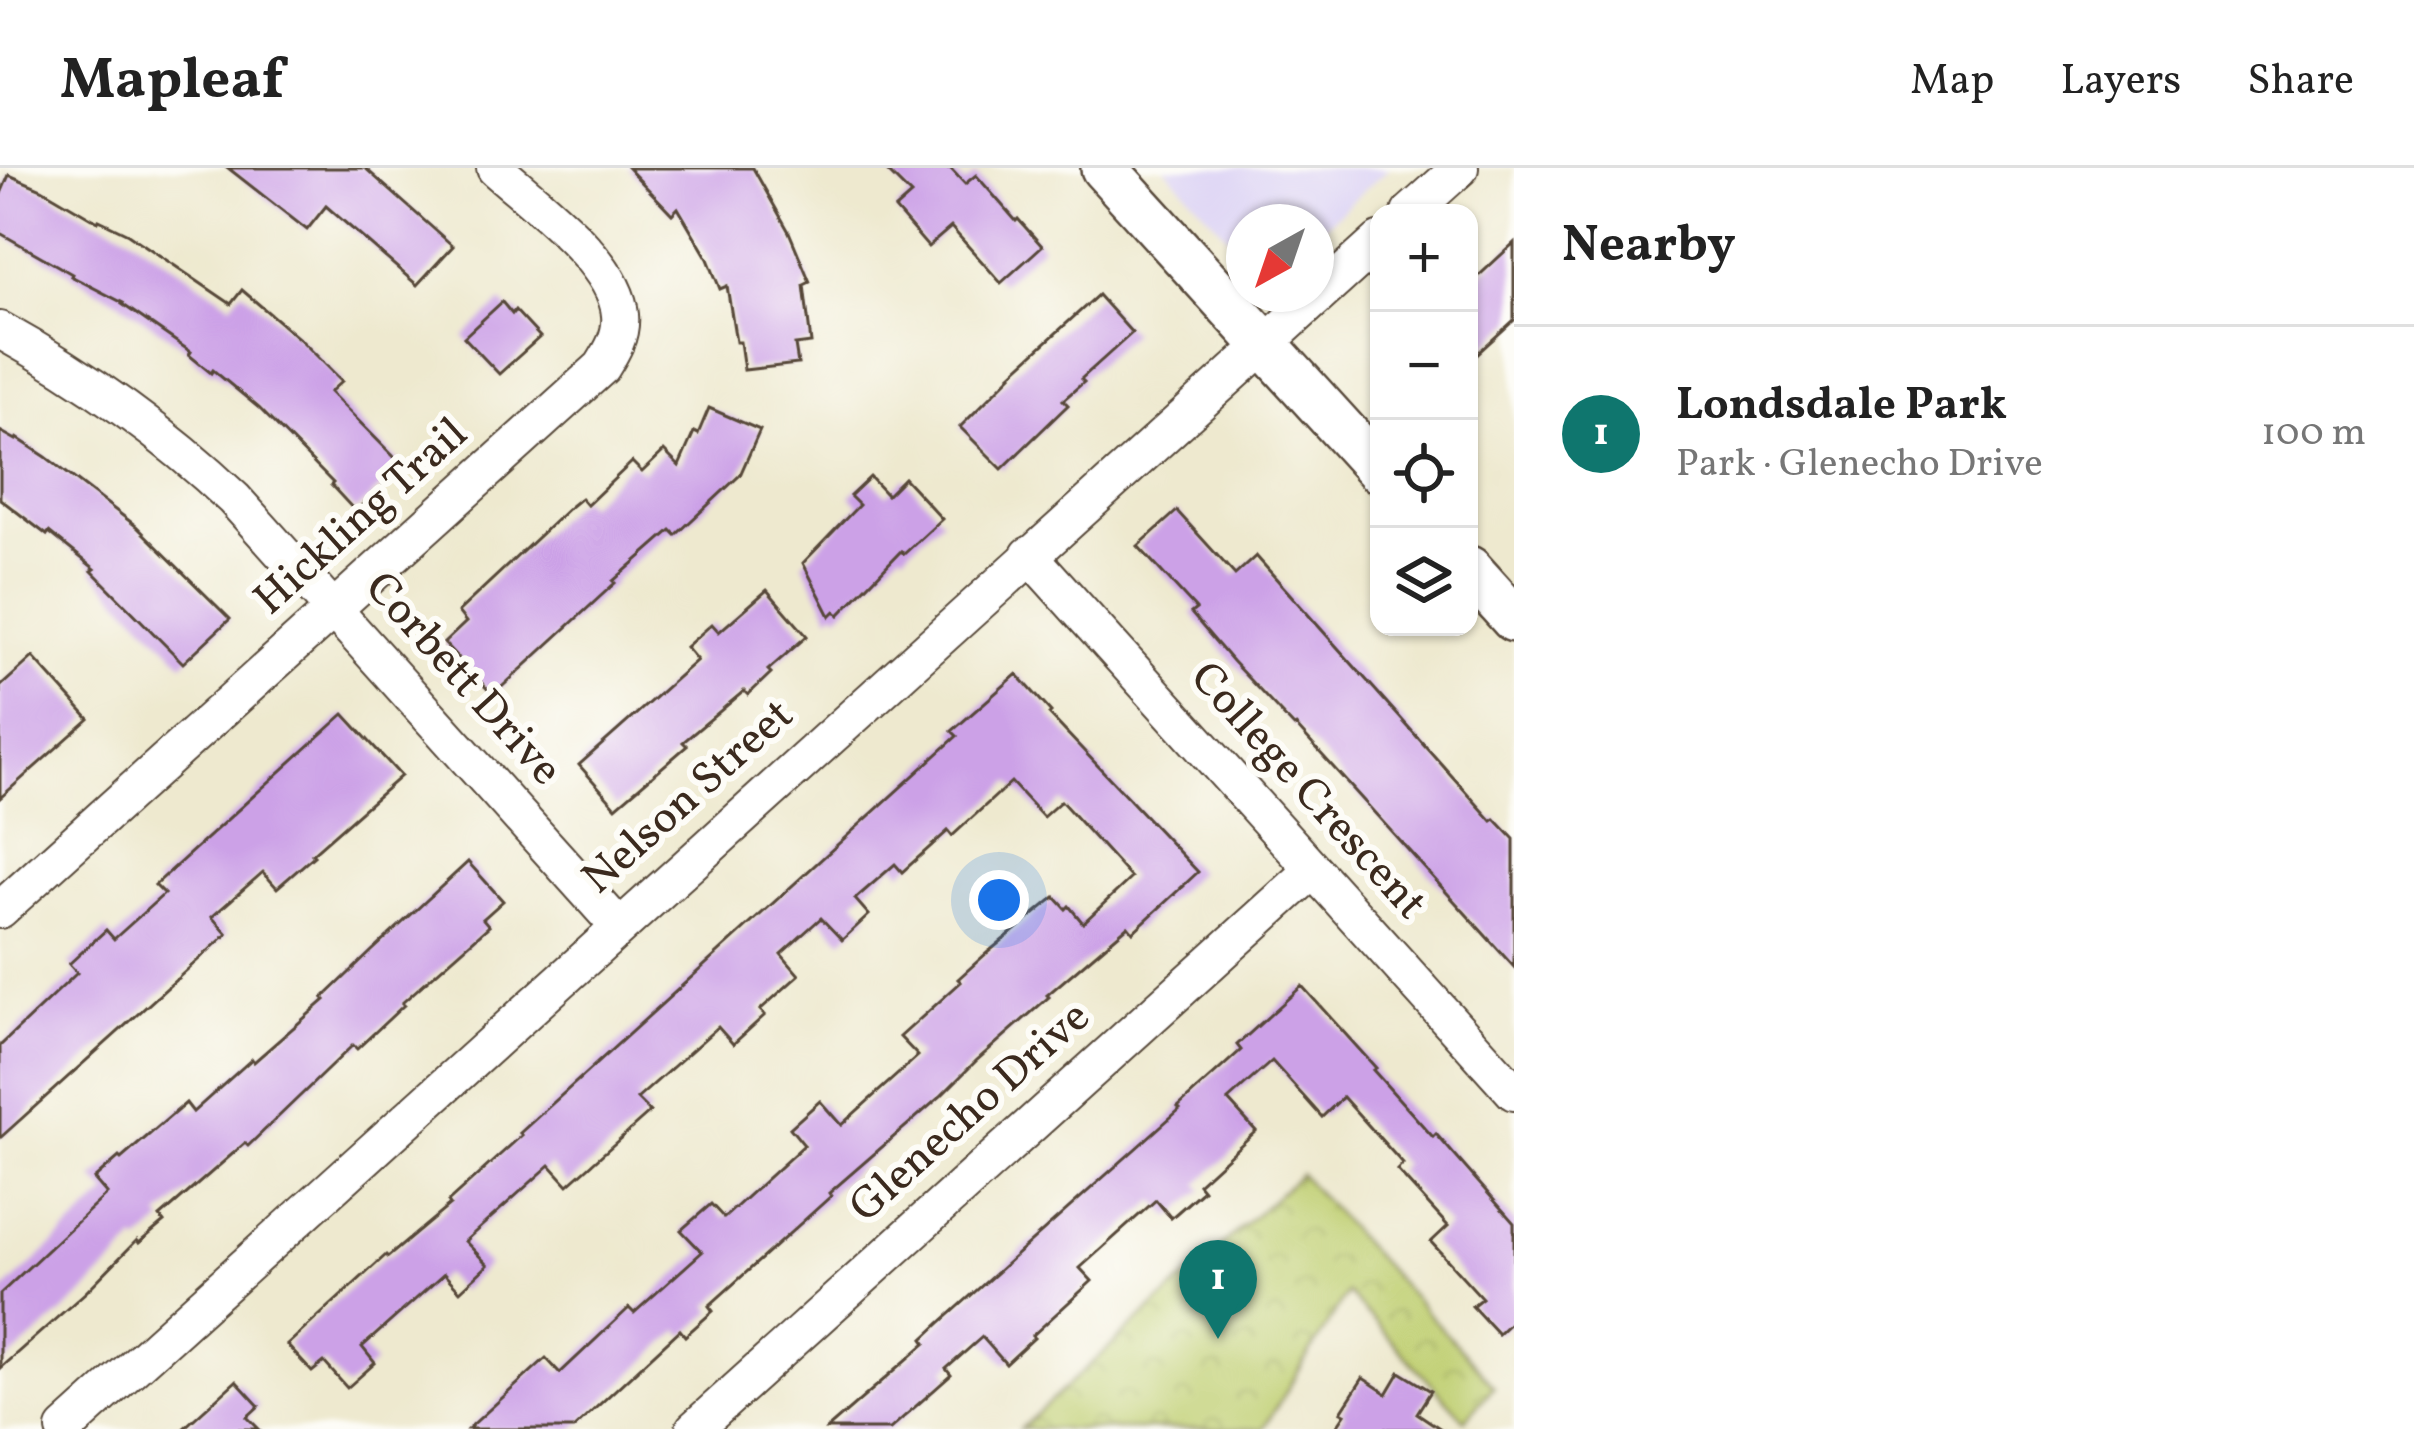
<!DOCTYPE html>
<html lang="en">
<head>
<meta charset="utf-8">
<style>
	body { margin:0; font-family:Vollkorn,serif; background:#f6f6f6; color:#222 }
	.controls { position:absolute; right:36px; top:36px; display:grid; overflow:hidden; border-radius:24px; box-shadow:0 3px 9px #0004 }
	.controls button { width:108px; height:108px; display:grid; place-items:center; padding:0; border:0; border-bottom:3px solid #e0e0e0; background:#fff; color:#222; font:60px sans-serif }
	.compass { position:absolute; left:1226px; top:36px; width:108px; height:108px; border-radius:50%; background:#fff; box-shadow:0 3px 9px #0004; rotate:220deg }
	.you { position:absolute; left:999px; top:732px; width:42px; height:42px; margin:-30px; border:9px solid #fff; border-radius:50%; background:#1a73e8; box-shadow:0 0 0 18px #1a73e833 }
	.badge { display:grid; place-items:center; width:78px; height:78px; border-radius:50%; background:#0f766e; color:#fff; font-size:39px; font-weight:700 }
	.pin { position:absolute; translate:-50% -99px; filter:drop-shadow(0 3px 6px #0008) }
	.pin::after { content:''; position:absolute; top:63px; width:42px; height:36px; background:inherit; clip-path:polygon(0 0,100% 0,50% 100%) }
	.list { margin:0; padding:0; list-style:none }
	h2 { display:flex; justify-content:space-between; align-items:center; height:156px; margin:0; padding:0 48px; font-size:51px }
	h2 small { font-size:39px; font-weight:400; color:#767676 }
	.list li { display:grid; grid-template-columns:78px 1fr auto; gap:36px; align-items:center; box-sizing:border-box; height:216px; padding:0 48px; border-top:3px solid #e0e0e0 }
	.list b { display:block; font-size:45px; white-space:nowrap }
	.list p { margin:0; font-size:39px; white-space:nowrap; color:#767676 }
	.list em { font-size:39px; font-style:normal; color:#767676 }
	.icon { flex:none; width:66px; height:66px; fill:none; stroke:currentColor; stroke-width:2; stroke-linecap:round; stroke-linejoin:round }
	.map { position:relative; flex:none; width:1514px; height:1261px; overflow:hidden }
	header { display:flex; align-items:center; gap:72px; box-sizing:border-box; height:168px; padding:0 60px; background:#fff; border-bottom:3px solid #e0e0e0 }
	header strong { font-size:57px }
	nav { display:flex; gap:66px; margin-inline-start:auto; font-size:42px }
	main { display:flex }
	aside { flex:1; background:#fff }
	.map>svg:first-child { display:block }
	.built { fill:#ded5f5 }
	.park { fill:url(#park-crowns); stroke:#7e7c48; stroke-width:3 }
	.building { fill:#cca1e7 }
	.lines { fill:none; stroke-linecap:round; stroke-linejoin:round }
	.minor-casing { stroke:#564739; stroke-width:40 }
	.tertiary-casing { stroke:#564739; stroke-width:50 }
	.minor { stroke:#fff; stroke-width:36 }
	.tertiary { stroke:#fff; stroke-width:45 }
	.labels { text-anchor:middle; dominant-baseline:central; stroke-width:12; stroke-linejoin:round; paint-order:stroke }
	.street-label { font-size:45px; fill:#3b2a1e; stroke:#fdfcf7 }
</style>
</head>
<body>
<header>
<strong>Mapleaf</strong>
<nav><a>Map</a><a>Layers</a><a>Share</a></nav>
</header>
<main>
<div class="map">
<svg width="1514" height="1261" viewBox="0 0 1514 1261">
	<defs>
		<pattern id="park-crowns" width="20" height="18" patternUnits="userSpaceOnUse" patternTransform="scale(3)"><rect width="20" height="18" fill="#c0cf72"/><path d="M2 6a3 3 0 1 1 6 0M12 15a3 3 0 1 1 6 0" fill="none" stroke="#a6b262"/></pattern>
	</defs>
	<rect width="100%" height="100%" fill="#fdfcf7"/>
	<filter id="ink" filterUnits="userSpaceOnUse"><feTurbulence type="fractalNoise" baseFrequency=".00833" numOctaves="2"/><feDisplacementMap in="SourceGraphic" scale="24" xChannelSelector="R" yChannelSelector="G"/><feConvolveMatrix kernelMatrix="1 2 1 2 8 2 1 2 1" color-interpolation-filters="sRGB"/></filter>
	<filter id="wash" filterUnits="userSpaceOnUse"><feTurbulence type="fractalNoise" baseFrequency=".004" numOctaves="4" result="noise"/><feDisplacementMap in="SourceGraphic" scale="48" xChannelSelector="R" yChannelSelector="G"/><feGaussianBlur stdDeviation="2.7" result="paint"/><feColorMatrix in="noise" values="0 0 0 0 0 0 0 0 0 0 0 0 0 0 0 0 0 1.4 0 .05"/><feComposite in="paint" operator="in"/></filter>
	<g filter="url(#wash)">
		<rect width="100%" height="100%" fill="#eee9cf"/>
		<!-- built -->
		<polygon class="built" points="1165,0 1389,0 1316,66 1316,54 1244,54 1244,86"/>
		<!-- park -->
		<polygon class="park" points="1300,1006 1494,1218 1465,1252 1347,1125 1263,1261 1020,1261"/>
		<g id="blocks">
			<!-- building -->
			<g class="building">
				<polygon points="228,0 365,0 453,78 417,117 326,38 307,62"/>
				<polygon points="628,0 753,0 789,64 810,114 804,117 811,175 795,177 798,196 744,202 740,174 736,174 727,118 720,121 708,91 678,40 672,46"/>
				<polygon points="884,0 950,0 965,16 976,7 1016,53 1018,51 1042,78 1001,115 951,59 928,79 895,41 911,27"/>
				<polygon points="9,7 42,21 98,54 99,52 128,66 231,136 242,122 302,173 342,213 330,224 404,299 355,343 331,317 333,315 259,240 213,202 211,205 189,187 191,184 122,136 123,135 71,108 72,106 0,65 0,28"/>
				<polygon points="1514,75 1514,152 1469,193 1469,117"/>
				<polygon points="1098,127 1132,165 1081,211 1084,214 1063,232 1068,237 1002,301 960,259 1012,207 1011,206"/>
				<polygon points="502,134 512,146 515,142 540,169 499,206 464,169"/>
				<polygon points="709,240 760,262 740,307 676,367 671,362 613,413 615,415 493,527 444,475 466,454 458,444 570,339 581,330 587,337 632,294 642,304 664,283 679,298 694,264 698,266"/>
				<polygon points="0,263 16,272 17,270 46,289 136,358 230,451 183,495 92,403 95,401 49,364 47,367 0,331"/>
				<polygon points="870,309 887,327 904,310 942,351 904,386 901,383 839,447 835,443 830,448 803,395 859,337 850,328"/>
				<polygon points="1177,343 1235,407 1256,388 1492,653 1495,651 1514,671 1514,799 1296,558 1294,559 1232,493 1191,445 1196,441 1138,378"/>
				<polygon points="767,422 807,468 768,502 771,505 748,527 744,523 683,574 687,578 616,639 579,597 697,492 686,479 712,456 719,464"/>
				<polygon points="33,489 89,551 0,630 0,519"/>
				<polygon points="1017,506 1051,544 1049,546 1198,704 1133,764 1128,758 1047,827 1049,829 977,892 941,928 829,1025 831,1028 709,1138 713,1143 685,1168 680,1162 573,1261 468,1261 546,1190 560,1205 629,1140 634,1145 702,1084 681,1062 711,1036 724,1050 804,977 790,960 820,933 841,957 918,888 900,869 961,814 958,811 987,785 1055,729 1066,741 1069,738 1083,755 1131,710 1061,633 1043,649 1011,614 952,668 948,663 902,704 895,696 855,731 869,747 842,772 821,750 781,786 799,807 760,842 765,847 733,876 718,859 637,931 650,944 568,1017 550,997 465,1073 488,1097 460,1123 444,1106 362,1179 375,1195 347,1220 324,1194 312,1204 287,1177 386,1087 388,1089 450,1037 448,1034 522,967 520,965 957,568 952,563"/>
				<polygon points="344,546 401,608 312,686 314,688 277,720 263,704 212,749 227,766 0,970 0,878 77,805 69,796 106,762 114,771 164,726 155,717"/>
				<polygon points="468,694 503,733 483,751 489,758 402,835 404,837 357,881 353,877 248,978 245,975 160,1049 164,1054 139,1075 137,1072 86,1124 0,1200 0,1126 107,1026 94,1011 119,989 121,991 186,935 193,944 252,891 254,894 325,832 323,830 373,782"/>
				<polygon points="1302,818 1376,900 1373,902 1433,969 1436,966 1514,1055 1514,1151 1498,1166 1472,1138 1482,1130 1431,1074 1448,1058 1397,1002 1403,996 1343,929 1322,949 1272,893 1228,932 1256,963 1198,1016 1203,1022 1171,1050 1156,1032 1080,1100 1092,1113 1032,1168 1034,1170 1006,1196 982,1169 946,1201 951,1207 890,1261 827,1261 926,1175 923,1171 940,1155 1180,941 1178,939 1241,882 1237,877"/>
				<polygon points="1400,1204 1431,1223 1417,1245 1441,1261 1335,1261 1345,1246 1341,1244 1363,1210 1387,1226"/>
				<polygon points="236,1213 259,1238 247,1249 259,1261 183,1261"/>
			</g>
		</g>
	</g>
	<g filter="url(#ink)">
		<use href="#blocks" fill-opacity="0" stroke="#564739" stroke-width="3"/>
		<g class="lines">
			<defs>
				<g id="minor">
					<polyline points="1410,45 1460,0"/>
					<path d="M0,162C85,209 163,264 234,331L619,759"/>
					<polyline points="1029,387 1514,924"/>
					<path d="M0,742L602,199C612,183 622,167 620,147C616,94 534,35 495,0"/>
					<polyline points="65,1261 1379,73"/>
					<polyline points="694,1261 1313,702"/>
				</g>
				<g id="tertiary">
					<polyline points="1104,0 1379,302"/>
					<polyline points="1469,401 1514,451"/>
				</g>
			</defs>
			<!-- minor casing -->
			<use href="#minor" class="minor-casing"/>
			<!-- tertiary casing -->
			<use href="#tertiary" class="tertiary-casing"/>
			<!-- minor -->
			<use href="#minor" class="minor"/>
			<!-- tertiary -->
			<use href="#tertiary" class="tertiary"/>
		</g>
	</g>
	<g class="labels">
		<!-- street labels -->
		<g class="street-label">
			<text transform="translate(362 350) rotate(-42)">Hickling Trail</text>
			<text transform="translate(462 512) rotate(48)">Corbett Drive</text>
			<text transform="translate(1307 624) rotate(48)">College Crescent</text>
			<text transform="translate(689 630) rotate(-42)">Nelson Street</text>
			<text transform="translate(971 945) rotate(-42)">Glenecho Drive</text>
		</g>
	</g>
</svg>
<div class="controls">
<button>+</button>
<button>−</button>
<button><svg class="icon" aria-label="locate" viewBox="0 0 24 24"><circle cx="12" cy="12" r="6"/><path d="M12 2v4M12 18v4M2 12h4M18 12h4"/></svg></button>
<button><svg class="icon" aria-label="layers" viewBox="0 0 24 24"><path d="M12 4l9 5-9 5-9-5zM3 14l9 5 9-5"/></svg></button>
</div>
<svg class="compass" viewBox="-18 -18 36 36"><path d="M0-13l5 13h-10z" fill="#e53935"/><path d="M0 13l5-13h-10z" fill="#767676"/></svg>
<div class="you"></div>
<div class="pin badge" style="left:1218px;top:1171px">1</div>
</div>
<aside>
<h2>Nearby<small></small></h2>
<ul class="list">
<li><span class="badge">1</span><div><b>Londsdale Park</b><p>Park · Glenecho Drive</p></div><em>100 m</em></li>
</ul>
</aside>
</main>
</body>
</html>
